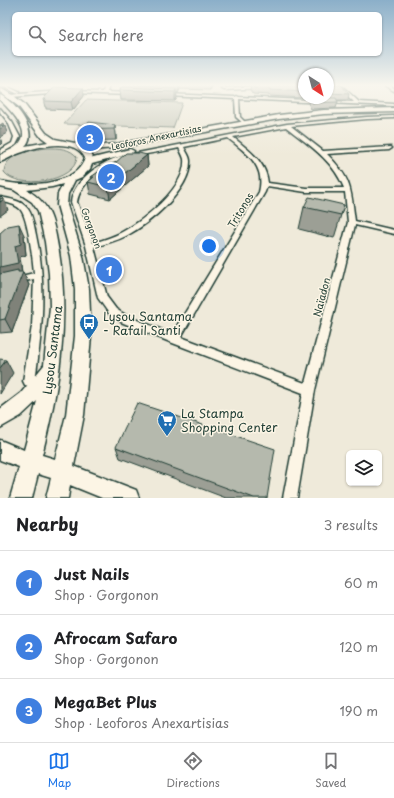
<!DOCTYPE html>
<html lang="en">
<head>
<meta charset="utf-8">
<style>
	body { margin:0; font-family:"Playpen Sans",sans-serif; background:#f6f6f6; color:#202124 }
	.controls { position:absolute; right:12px; bottom:12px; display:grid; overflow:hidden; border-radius:6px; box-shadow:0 1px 3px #0004 }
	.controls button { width:36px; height:36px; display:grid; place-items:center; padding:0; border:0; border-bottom:1px solid #e0e0e0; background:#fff; color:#202124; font:20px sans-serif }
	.compass { position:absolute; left:298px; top:68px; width:36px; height:36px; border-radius:50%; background:#fff; box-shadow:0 1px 3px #0004; rotate:144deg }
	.you { position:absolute; left:209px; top:246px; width:14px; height:14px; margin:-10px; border:3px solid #fff; border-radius:50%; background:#1a73e8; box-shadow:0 0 0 6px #1a73e833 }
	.badge { display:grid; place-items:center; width:26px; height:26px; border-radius:50%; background:#1a73e8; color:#fff; font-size:13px; font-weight:700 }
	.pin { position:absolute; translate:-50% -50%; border:2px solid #fff; box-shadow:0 1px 4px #0006 }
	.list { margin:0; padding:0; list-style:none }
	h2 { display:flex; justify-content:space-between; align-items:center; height:52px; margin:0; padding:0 16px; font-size:17px }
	h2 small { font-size:13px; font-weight:400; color:#757577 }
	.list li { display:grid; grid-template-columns:26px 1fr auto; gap:12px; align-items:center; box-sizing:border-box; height:64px; padding:0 16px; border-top:1px solid #e0e0e0 }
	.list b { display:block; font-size:15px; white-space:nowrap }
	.list p { margin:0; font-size:13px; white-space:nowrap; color:#757577 }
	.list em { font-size:13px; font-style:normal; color:#757577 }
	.icon { flex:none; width:22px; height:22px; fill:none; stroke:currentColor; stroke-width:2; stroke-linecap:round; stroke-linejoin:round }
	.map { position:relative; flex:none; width:394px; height:498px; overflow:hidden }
	.search { position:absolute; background:#fff; box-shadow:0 1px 3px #0004; left:12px; right:12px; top:12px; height:44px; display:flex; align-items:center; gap:10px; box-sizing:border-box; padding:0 14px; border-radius:6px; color:#757577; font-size:15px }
	.sheet { height:244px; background:#fff }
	nav { display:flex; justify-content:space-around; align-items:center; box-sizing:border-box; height:56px; border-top:1px solid #e0e0e0; background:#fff; font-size:11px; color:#757577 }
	nav a { display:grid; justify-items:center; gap:2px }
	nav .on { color:#1a73e8 }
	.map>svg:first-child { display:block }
	.green { fill:#cccdbf; stroke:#76857a }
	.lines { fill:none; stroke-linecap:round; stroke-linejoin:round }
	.street-casing { stroke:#1f3d34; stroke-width:3 }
	.secondary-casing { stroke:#1f3d34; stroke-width:3 }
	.street { fill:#fcf5e5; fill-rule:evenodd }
	.secondary { fill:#fcf5e5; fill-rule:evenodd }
	.wall { fill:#9c9f95; stroke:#1f3d34 }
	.shaded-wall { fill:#7f8279; stroke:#1f3d34 }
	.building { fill:#b5b9ad; stroke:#1f3d34 }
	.labels { text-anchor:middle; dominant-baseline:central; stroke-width:3; stroke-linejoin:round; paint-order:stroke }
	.far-street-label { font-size:9px; fill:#1f3d34; stroke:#fcf5e5 }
	.street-label { font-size:10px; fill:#1f3d34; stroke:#fcf5e5 }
	.near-poi-label { font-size:12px; fill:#1f3d34; stroke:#fcf5e5; text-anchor:start }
	.near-street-label { font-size:12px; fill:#1f3d34; stroke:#fcf5e5 }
</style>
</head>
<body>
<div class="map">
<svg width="394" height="498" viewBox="0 0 394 498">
	<rect width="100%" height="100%" fill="#efeada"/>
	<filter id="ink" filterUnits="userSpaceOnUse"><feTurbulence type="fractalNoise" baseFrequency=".025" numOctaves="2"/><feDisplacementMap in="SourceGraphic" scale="8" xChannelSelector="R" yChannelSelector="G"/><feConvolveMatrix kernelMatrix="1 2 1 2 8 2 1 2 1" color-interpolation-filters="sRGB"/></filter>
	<g filter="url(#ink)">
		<!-- green -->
		<g class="green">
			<polygon points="86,100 182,103 173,128 64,124"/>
			<path d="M47,148C59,148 70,148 77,157C76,182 17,190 4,172C5,153 32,150 47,148Z"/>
		</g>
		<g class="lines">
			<defs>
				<g id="street">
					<polygon points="0,85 4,85 19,92 18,94 62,91 64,92 62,93 11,97 10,97 10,95 18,94"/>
					<polygon points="105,85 109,85 107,92 131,93 133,94 131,95 73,93 71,92 73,91 103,92"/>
					<polygon points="336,85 341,85 359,102 394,104 394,106 239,99 240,117 246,123 244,124 236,117 235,99 167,96 165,95 167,94 235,97 237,96 239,97 354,102"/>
					<polygon points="384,85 389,85 394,88 394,91"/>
					<polygon points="260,86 261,88 224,90 222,89 224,88"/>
					<polygon points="0,108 12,122 20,137 16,145 0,154 0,150 12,143 14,137 8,122 0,112"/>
					<path d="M394,116V118L367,119L291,126L323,151L391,147L392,148L389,150L327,154C351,178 351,188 355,221L394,230V234L355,225L315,390L297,498H283L303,393L170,342L121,322L110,315L98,298L86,246L71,202C74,179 101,162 122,156L287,124L367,117ZM286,127C309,145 333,160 344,188H306L268,183C266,161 248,150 233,137ZM228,138C246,153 266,165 259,192L172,334L127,316L116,309L107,297L94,247C105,244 116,241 126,236C149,224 191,190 190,161C190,156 186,152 184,147ZM179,148C181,152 183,155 184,159C187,187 143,221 122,232C113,237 103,240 93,243L77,202C80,182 105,165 123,159C141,154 161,152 179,148ZM267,186L306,192H345L348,222L305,383L181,337L265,192Z"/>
					<path d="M0,197C10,199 21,200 28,209C33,216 34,226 36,235C47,284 42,332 35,381L33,385L29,386L25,385L23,381L32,326L34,279L0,287V281L34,273C33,261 28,217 20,209C15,204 7,203 0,201Z"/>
				</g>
				<path id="secondary" d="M0,88L14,96L24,104L46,133L55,139L90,146L116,144L279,115L324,110L394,108V112L324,114L279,119L116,148L90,150L93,158L130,149L134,151L133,153L92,164L90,169L82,177L75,180L68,194L67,205L83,256L89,289L91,336L84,415L74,466L136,490L139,498H102L70,485L68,498H46L51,478L38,474L32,498H10L19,467L0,460V440L24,450L37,401L21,416L0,428V409L21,393L44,365L50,307L49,274L45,242L38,211L32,202L14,190L0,187V181C24,187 76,187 85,158C75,137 38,146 20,153C13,155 7,160 0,162V155C7,151 18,148 22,139C28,127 8,108 0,100V95C14,101 40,132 25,146L48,142L40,136L19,107L0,92ZM63,184L58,194L57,205L71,256L75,289V336L66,415L55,459L42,455C59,388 70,321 59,252C54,225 53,205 27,190L52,187Z"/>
			</defs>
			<!-- street casing -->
			<use href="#street" class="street-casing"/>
			<!-- secondary casing -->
			<use href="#secondary" class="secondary-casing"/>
			<!-- street -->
			<use href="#street" class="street"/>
			<!-- secondary -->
			<use href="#secondary" class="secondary"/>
		</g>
		<!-- wall -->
		<g class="wall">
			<polygon points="122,85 213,85 210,90 180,89 178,93 176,93 177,98 175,101 121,100 120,90 123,87"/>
			<polygon points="251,85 304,85 304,98 269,96 269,95 253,94 250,90"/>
			<polygon points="328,85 349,94 348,100 337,100 338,102 336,108 311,109 308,103 309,98 305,98 328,98"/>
			<polygon points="83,88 84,96 73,110 46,109 46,107 45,107 43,99"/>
			<polygon points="115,125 116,135 116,140 82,141 80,130"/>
			<polygon points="147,155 148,166 110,199 90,194 88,182 92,179 91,177 113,165"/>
			<polygon points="344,205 334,238 299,229 304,207"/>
			<polygon points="0,233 24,235 26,255 20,257 22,272 23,272 29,285 12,332 0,333"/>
			<polygon points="116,447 267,498 226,498 120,458"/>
		</g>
		<!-- shaded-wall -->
		<g class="shaded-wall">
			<polygon points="179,85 180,85 180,89 178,93"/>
			<polygon points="211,85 213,85 210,90"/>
			<polygon points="83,88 84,96 73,110 71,102"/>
			<polygon points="176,89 177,98 175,101 175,92"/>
			<polygon points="3,123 4,127 5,126 7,133 0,137 0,125"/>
			<polygon points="115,125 116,135 116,140 114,129"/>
			<polygon points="0,137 2,143 0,145"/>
			<polygon points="147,155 148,166 110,199 108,187"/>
			<polygon points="4,199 8,210 0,216 0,202"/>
			<polygon points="19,224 24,235 26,255 20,257 22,274 23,272 29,285 12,332 5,319 0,279 0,267 15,246"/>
			<polygon points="6,360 13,373 0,394 0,368"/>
		</g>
		<!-- building -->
		<g class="building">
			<polygon points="140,85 179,85 178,86"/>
			<polygon points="252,85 304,85 304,92 270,90 270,89 254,88"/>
			<polygon points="328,85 341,85 349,94 328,93"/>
			<polygon points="55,87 83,88 71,102 44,101 46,99 43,99"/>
			<polygon points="121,87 176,89 175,92 120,90"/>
			<polygon points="310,98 336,98 338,102 312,103"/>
			<polygon points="89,122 115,125 114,129 80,130"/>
			<polygon points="0,125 5,126 0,129"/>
			<polygon points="126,153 139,153 147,155 108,187 88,182 94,177 91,177 110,164 113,165"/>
			<polygon points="309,197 344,205 341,215 304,207"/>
			<polygon points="0,198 4,199 0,202"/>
			<polygon points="19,224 21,244 15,246 18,263 0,267 0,233 8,226"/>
			<polygon points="18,270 18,272 23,272 5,319 0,320 0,274"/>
			<polygon points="0,359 6,360 0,368"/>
			<polygon points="137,403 275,449 267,498 254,498 116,447"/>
		</g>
	</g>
	<!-- sky -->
	<linearGradient id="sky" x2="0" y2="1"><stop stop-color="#8bafc9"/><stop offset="0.55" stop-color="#f8f6ee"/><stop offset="1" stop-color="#f8f6ee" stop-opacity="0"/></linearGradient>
	<rect width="394" height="155" fill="url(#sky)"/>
	<!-- icons -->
	<defs>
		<symbol id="bus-pin" viewBox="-11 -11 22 30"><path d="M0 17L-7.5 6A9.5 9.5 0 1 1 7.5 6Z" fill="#1f6fb2" stroke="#fcf5e5"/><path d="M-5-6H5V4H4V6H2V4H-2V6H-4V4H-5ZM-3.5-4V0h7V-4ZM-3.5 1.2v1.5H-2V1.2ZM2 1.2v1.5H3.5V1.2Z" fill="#fff"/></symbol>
		<symbol id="supermarket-pin" viewBox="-11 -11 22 30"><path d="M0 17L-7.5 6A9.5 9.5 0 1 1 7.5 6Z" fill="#1f6fb2" stroke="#fcf5e5"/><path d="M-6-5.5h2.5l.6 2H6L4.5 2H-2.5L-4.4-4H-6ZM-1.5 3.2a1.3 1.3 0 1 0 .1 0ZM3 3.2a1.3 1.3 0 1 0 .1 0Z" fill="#fff"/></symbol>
	</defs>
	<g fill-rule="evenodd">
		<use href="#bus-pin" x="78" y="312" width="22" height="30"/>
		<use href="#supermarket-pin" x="156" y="409" width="22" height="30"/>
	</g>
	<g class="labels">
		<!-- far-street labels -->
		<g class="far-street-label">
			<text transform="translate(156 137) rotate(-12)">Leoforos Anexartisias</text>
			<text transform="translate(92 228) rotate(70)">Gorgonon</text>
		</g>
		<!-- street labels -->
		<g class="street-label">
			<text transform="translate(240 210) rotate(-59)">Tritonos</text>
			<text transform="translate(321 297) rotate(-75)">Naïadon</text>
		</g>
		<!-- near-poi labels -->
		<g class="near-poi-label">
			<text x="103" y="316">Lysou Santama<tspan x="103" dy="14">- Rafail Santi</tspan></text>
			<text x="181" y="413">La Stampa<tspan x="181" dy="14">Shopping Center</tspan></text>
		</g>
		<!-- near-street labels -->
		<g class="near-street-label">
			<text transform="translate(52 350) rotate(-83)">Lysou Santama</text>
		</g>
	</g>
</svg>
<div class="controls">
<button><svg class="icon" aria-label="layers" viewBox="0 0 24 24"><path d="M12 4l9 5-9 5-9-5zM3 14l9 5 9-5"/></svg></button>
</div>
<svg class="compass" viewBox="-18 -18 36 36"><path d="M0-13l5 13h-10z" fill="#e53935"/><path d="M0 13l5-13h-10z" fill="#757577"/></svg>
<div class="you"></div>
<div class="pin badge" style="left:109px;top:270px;background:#3f7fe0">1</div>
<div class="pin badge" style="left:111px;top:177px;background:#3f7fe0">2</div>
<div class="pin badge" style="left:90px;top:138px;background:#3f7fe0">3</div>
<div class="search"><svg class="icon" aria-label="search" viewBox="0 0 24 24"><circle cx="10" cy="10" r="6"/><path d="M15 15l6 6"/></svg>Search here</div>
</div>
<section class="sheet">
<h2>Nearby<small>3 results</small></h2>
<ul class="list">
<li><span class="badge" style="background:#3f7fe0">1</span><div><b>Just Nails</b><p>Shop · Gorgonon</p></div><em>60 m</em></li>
<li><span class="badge" style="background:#3f7fe0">2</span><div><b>Afrocam Safaro</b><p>Shop · Gorgonon</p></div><em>120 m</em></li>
<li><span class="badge" style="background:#3f7fe0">3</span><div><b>MegaBet Plus</b><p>Shop · Leoforos Anexartisias</p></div><em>190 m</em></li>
</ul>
</section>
<nav>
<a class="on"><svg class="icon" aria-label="map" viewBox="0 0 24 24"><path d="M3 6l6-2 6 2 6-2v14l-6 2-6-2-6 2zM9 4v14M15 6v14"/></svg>Map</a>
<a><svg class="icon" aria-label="directions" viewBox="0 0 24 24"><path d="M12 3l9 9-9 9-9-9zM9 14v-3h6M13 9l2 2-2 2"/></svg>Directions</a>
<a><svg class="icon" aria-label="saved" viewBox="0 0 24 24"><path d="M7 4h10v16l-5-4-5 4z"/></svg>Saved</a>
</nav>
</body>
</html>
